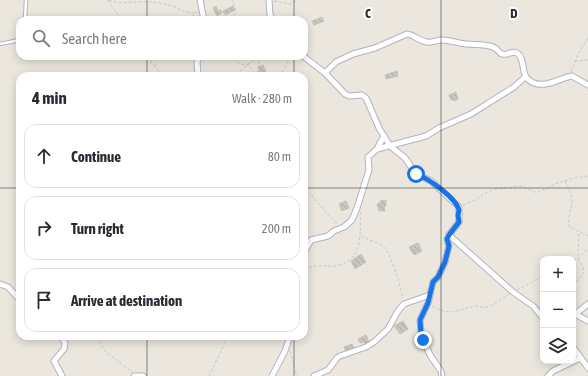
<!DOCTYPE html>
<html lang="en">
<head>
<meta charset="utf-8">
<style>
	body { margin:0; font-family:"Asap Condensed",sans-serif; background:#f2f2f3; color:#2b2b33 }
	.controls { position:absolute; right:12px; bottom:12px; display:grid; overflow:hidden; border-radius:8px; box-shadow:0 2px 10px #0003 }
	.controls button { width:36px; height:36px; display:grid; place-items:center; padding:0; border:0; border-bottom:1px solid #e1e1e2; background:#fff; color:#2b2b33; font:20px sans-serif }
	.stop { position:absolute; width:12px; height:12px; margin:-9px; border:3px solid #1a73e8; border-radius:50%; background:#fff }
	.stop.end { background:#1a73e8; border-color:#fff; box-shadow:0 1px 4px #0008 }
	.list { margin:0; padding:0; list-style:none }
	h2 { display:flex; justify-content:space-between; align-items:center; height:52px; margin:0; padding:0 16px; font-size:17px }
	h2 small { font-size:13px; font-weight:400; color:#7c7c81 }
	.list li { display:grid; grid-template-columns:26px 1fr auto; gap:12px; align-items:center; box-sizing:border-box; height:64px; margin:0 8px 8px; padding:0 8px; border:1px solid #e1e1e2; border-radius:12px }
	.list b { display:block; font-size:15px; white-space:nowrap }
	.list em { font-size:13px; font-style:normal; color:#7c7c81 }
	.icon { flex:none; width:22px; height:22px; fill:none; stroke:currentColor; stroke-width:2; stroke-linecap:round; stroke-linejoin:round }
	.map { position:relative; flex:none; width:588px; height:376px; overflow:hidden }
	.search { position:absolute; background:#fff; box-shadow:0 2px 10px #0003; left:16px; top:16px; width:292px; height:44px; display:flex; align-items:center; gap:10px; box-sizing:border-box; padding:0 14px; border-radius:12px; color:#7c7c81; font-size:15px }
	.panel { position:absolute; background:#fff; box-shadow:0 2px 10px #0003; left:16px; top:72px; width:292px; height:268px; border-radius:12px }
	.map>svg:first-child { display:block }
	.building { fill:url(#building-back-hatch); stroke:#c6c3b8 }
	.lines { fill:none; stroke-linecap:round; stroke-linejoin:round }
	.service-casing { stroke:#b2b3bd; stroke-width:4.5 }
	.minor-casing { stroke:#b2b3bd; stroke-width:7 }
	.path { stroke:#c8c8c8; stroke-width:1; stroke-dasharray:3 2; stroke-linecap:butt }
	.service { stroke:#fff; stroke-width:2.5 }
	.minor { stroke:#fff; stroke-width:5 }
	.route { stroke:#1a73e8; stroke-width:5 }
	.grid { fill:none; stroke:#2b2b2b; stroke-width:1; stroke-opacity:0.55 }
	.grid-label { font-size:13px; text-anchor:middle; font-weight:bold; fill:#2b2b2b; stroke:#fff; stroke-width:4; stroke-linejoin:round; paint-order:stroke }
</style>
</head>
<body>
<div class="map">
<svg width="588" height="376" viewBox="0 0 588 376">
	<defs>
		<pattern id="building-back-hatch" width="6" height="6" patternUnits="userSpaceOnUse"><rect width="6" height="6" fill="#c7c5bd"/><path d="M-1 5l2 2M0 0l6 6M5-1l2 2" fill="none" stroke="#aba9a3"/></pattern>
	</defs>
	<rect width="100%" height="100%" fill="#ebe7de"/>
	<!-- building -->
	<g class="building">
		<polygon points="216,6 218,11 221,10 222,13 217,16 213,8"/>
		<polygon points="233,6 235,10 225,15 223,11"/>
		<polygon points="322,17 324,21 314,25 312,21"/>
		<polygon points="263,65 266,71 259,74 258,71 260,70 258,67"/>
		<polygon points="397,71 398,76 386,79 385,75"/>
		<polygon points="456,92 458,99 454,101 453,99 451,100 449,95"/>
		<polygon points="386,200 386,206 384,206 385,211 379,211 377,204 380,203 380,201"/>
		<polygon points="346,201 349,208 342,211 339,204"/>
		<polygon points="418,243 422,251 414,255 409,247"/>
		<polygon points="361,254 366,262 355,269 351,261"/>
		<polygon points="403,321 408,329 400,334 394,326"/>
		<polygon points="366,335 369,342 365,344 364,342 360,343 358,339"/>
		<polygon points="352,344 354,348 346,352 344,347"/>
	</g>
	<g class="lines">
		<defs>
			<g id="service">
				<polyline points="25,20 26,0"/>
				<polyline points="0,44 15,41 20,38"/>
			</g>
			<g id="minor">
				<polyline points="200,0 204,20"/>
				<polyline points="269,0 270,15 273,20"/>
				<polyline points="303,56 325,73 345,94 349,96 362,95 366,98 379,128 390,146 405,158 416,174 431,181 459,207 459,222 449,235 447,239 449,246 445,262 438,277 433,282 428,303 420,320 421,334 423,339 430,355 441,371 442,376"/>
				<path d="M325,73L336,62L353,54L375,48L407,34C414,35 419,41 427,42C432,43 437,40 442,40C449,40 458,43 466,44C474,45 485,44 493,47C498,48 498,53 502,54C507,56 512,50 517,53C527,59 518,77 534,83C546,88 560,78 572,76L588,85"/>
				<polyline points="198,76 197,62 199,56"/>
				<polyline points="377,149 426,136 439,128 471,114 514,87 525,77"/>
				<polyline points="449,235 513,292 533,306 543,318"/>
				<polyline points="304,253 311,240 328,236 334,231 344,227 352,220 357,208 369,170 368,157 377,149 384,136"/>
				<polyline points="0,284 8,287 20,300"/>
				<polyline points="575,314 588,321"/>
				<polyline points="573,316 588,304"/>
				<polyline points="57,336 62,338 65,343 64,349 54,361 62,376"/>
				<polyline points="573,347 588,368"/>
				<polyline points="134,376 143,376"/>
				<polyline points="272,376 285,351 290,336"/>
				<polyline points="314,376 328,370 337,358 340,356 366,347 374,342 388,329 398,311 404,304 430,295"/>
				<polyline points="548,376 553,371 580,358"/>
			</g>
		</defs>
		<!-- service casing -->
		<use href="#service" class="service-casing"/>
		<!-- minor casing -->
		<use href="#minor" class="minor-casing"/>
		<!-- path -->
		<g class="path">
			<polyline points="108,0 115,11 124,20"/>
			<path d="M109,0C122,6 136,0 150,2C157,2 165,4 172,6C181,9 184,13 196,13"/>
			<polyline points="274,1 290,4 297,0"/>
			<polyline points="188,20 198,11"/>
			<polyline points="232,20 236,11 232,0"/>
			<polyline points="148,56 153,65 164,76"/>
			<polyline points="229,56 232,59 237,61 240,64 248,65 258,76"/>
			<polyline points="575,61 588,60"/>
			<polyline points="155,66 159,56"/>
			<polyline points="571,72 578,54 588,38"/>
			<polyline points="257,74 260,56"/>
			<polyline points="240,76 240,71 259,56"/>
			<polyline points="279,76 286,66 290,56"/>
			<path d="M565,181C568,187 572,194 572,200C572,210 566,218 570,227L588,236"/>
			<path d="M304,188C317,199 325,214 338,224"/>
			<polyline points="463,205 475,200 485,193 495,189 522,186 534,192 539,192 555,184 574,178 588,176"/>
			<path d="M361,236C368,240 378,242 384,247C391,253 401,288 403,298"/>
			<polyline points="573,260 578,259 588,248"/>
			<path d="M304,269C308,268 312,267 316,266C322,265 328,267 335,266C365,261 359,234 361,211"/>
			<polyline points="573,286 584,273 583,266 578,259 579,233"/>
			<polyline points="517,290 543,276"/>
			<path d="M432,306C452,317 455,310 475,306C479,306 483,308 487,307C495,305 503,298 509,294"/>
			<polyline points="101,336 100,343 105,351 132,372"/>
			<polyline points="290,351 297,376"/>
			<polyline points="209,376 221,351 227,336"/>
		</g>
		<!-- service -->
		<use href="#service" class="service"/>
		<!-- minor -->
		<use href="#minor" class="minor"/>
	</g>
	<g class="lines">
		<!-- route -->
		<path class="route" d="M416,174C428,178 456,198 459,210L458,215L459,222L449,235L447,239L449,246L445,262L438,277L433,282L428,303L420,320L421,334L423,340"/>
	</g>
	<!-- grid -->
	<path class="grid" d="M147,0V20M294,0V20M441,0V376M147,56V76M294,56V76M0,188H20M304,188H588M147,336V376M294,336V376"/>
	<g class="grid-label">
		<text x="368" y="18">C</text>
		<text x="514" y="18">D</text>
	</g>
</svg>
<div class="controls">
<button>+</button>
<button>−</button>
<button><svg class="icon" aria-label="layers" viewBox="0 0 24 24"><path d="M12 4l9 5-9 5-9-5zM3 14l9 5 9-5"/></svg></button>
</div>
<div class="stop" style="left:416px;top:174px"></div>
<div class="stop end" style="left:423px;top:340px"></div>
<div class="search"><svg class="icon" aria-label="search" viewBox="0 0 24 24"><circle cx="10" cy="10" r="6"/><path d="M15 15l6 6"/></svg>Search here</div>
<section class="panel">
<h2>4 min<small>Walk · 280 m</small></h2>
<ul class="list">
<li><svg class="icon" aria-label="ahead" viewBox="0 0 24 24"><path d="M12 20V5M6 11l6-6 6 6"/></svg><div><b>Continue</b></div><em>80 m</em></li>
<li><svg class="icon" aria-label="right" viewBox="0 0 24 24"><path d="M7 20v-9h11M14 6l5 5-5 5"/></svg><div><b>Turn right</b></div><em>200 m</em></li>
<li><svg class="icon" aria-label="arrive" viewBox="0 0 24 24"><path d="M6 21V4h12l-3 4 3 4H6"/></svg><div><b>Arrive at destination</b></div></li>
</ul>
</section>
</div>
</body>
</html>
